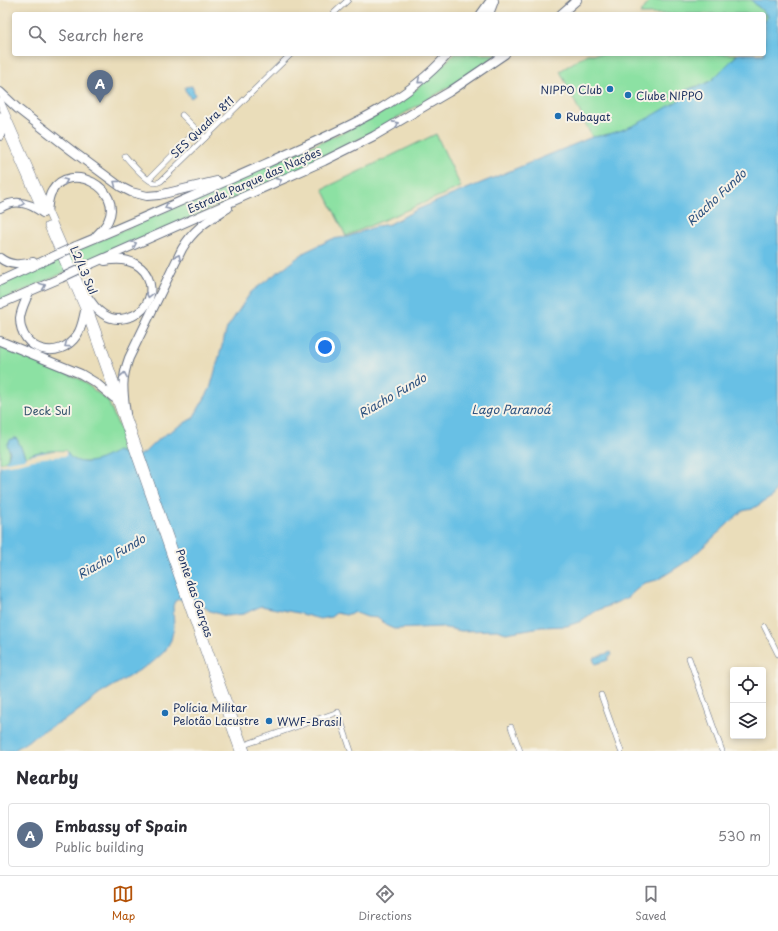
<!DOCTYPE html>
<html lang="en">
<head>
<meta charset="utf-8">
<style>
	body { margin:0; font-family:"Playpen Sans",sans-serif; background:#f7f7f7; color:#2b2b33 }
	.controls { position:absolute; right:12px; bottom:12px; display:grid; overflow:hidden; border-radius:4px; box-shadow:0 2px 6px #0003 }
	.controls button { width:36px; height:36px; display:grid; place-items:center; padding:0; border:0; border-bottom:1px solid #e1e1e2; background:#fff; color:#2b2b33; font:20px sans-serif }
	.you { position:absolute; left:325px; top:347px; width:14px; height:14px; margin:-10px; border:3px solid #fff; border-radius:50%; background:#1a73e8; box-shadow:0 0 0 6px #1a73e833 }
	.badge { display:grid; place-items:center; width:26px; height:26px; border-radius:50%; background:#b45309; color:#fff; font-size:13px; font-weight:700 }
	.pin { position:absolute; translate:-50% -33px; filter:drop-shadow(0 1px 2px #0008) }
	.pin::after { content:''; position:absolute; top:21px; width:14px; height:12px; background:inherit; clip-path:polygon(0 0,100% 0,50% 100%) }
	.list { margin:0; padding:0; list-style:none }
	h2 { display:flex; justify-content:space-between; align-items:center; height:52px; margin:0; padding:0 16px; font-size:17px }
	h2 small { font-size:13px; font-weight:400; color:#7c7c81 }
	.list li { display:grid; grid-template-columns:26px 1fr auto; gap:12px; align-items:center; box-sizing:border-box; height:64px; margin:0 8px 8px; padding:0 8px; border:1px solid #e1e1e2; border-radius:4px }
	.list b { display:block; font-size:15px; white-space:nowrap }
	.list p { margin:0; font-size:13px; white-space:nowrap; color:#7c7c81 }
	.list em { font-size:13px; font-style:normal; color:#7c7c81 }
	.icon { flex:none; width:22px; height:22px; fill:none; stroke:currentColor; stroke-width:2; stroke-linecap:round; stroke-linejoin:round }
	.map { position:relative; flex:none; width:778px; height:751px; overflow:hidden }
	.search { position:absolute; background:#fff; box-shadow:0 2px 6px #0003; left:12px; right:12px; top:12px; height:44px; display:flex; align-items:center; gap:10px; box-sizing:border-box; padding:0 14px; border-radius:4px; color:#7c7c81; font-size:15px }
	.sheet { height:124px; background:#fff }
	nav { display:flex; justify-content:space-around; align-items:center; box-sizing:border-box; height:56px; border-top:1px solid #e1e1e2; background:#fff; font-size:11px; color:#7c7c81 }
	nav a { display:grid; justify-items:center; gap:2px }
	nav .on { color:#b45309 }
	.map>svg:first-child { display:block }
	.green { fill:#8ce1a3; stroke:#548880 }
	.water { fill:#68c0e5; stroke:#4278a2 }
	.pier { fill:#eaddba }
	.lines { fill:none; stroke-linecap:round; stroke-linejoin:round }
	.minor-casing { stroke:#636c7e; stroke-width:6 }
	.secondary-casing { stroke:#636c7e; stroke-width:8 }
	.trunk-casing { stroke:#636c7e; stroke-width:10 }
	.minor { stroke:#fff; stroke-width:5 }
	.secondary { stroke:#fff; stroke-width:7 }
	.trunk { stroke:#fff; stroke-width:8 }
	.trunk-bridge-casing { stroke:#636c7e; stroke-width:10; stroke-linecap:butt }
	.trunk-bridge { stroke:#fff; stroke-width:8 }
	.oneway { stroke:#8d97ae }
	.poi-dot { fill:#1f6fb2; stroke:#f7f3e8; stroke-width:1.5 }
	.labels { text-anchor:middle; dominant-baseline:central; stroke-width:4; stroke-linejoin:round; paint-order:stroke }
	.poi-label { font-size:11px; fill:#1b2f5e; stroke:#f7f3e8; text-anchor:start }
	.street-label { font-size:11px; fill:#1b2f5e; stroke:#f7f3e8 }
	.park-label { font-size:11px; fill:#32536c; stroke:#f7f3e8 }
	.water-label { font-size:12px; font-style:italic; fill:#2e5380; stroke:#f7f3e8 }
</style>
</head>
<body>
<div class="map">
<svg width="778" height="751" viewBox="0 0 778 751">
	<rect width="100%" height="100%" fill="#f7f3e8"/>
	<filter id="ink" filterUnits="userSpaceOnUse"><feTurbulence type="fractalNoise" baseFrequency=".025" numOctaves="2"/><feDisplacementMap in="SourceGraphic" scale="8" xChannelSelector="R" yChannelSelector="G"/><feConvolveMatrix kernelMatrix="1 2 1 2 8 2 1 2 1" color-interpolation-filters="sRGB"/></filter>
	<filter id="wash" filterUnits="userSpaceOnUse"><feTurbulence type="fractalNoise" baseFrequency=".012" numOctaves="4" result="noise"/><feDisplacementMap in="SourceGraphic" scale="16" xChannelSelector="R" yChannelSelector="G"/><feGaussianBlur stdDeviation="0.9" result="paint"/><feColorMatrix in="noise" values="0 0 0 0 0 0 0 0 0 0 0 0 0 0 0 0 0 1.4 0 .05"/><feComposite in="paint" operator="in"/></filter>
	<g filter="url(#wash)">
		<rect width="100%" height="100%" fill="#eaddba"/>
		<!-- green -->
		<g class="green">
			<polygon points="650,0 751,0 766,14 767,17 764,23 764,14 640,14"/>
			<path d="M454,54H498L459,81L373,132L300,169L0,301V285L350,129C368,120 387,111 404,99C422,85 438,69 454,54Z"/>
			<path d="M587,54H737C729,64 719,77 707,84C701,86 694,86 689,89C684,92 684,97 679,100C654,117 623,134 592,137L560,71Z"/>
			<polygon points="436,134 461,187 346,236 323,189"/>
			<path d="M0,347L80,379L108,401L132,458H129L123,453L111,454L104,459L91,462H80L70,458L66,451C56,451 34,450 26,458L17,439L14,438L10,440L8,458L3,463H0Z"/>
		</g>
		<!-- water -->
		<g class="water">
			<path d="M751,0H778V488L775,490L772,497L752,509L742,511L690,559L678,567L657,580L644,583L627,598L594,612L579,622L567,626L541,627L506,633L497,630L461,631L441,627L394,629L387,626L379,618L367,617L354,612L346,615L336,613L331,617L320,619L298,613L261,606L244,614L226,616L210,611L197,602L179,599L175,601L173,606L174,627L171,640L165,651L153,662L100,694L70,717L43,731L13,751H0V463H3L8,458L10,452L7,445L10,440L14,438L17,439L26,458C34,450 55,451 66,451C68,453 69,457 72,458C86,468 104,458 117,451L123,453L129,458H132L144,453L154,443L166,434L193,418L210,389L227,328L251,292L305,252L332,239L347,237L377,226L390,224L416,210L592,137C624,134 653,116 679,100L683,97L686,90L705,84L712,80L738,54H764V23L767,17L766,14Z"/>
			<polygon points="192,86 195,95 191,98 185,90 185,87"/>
			<polygon points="611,652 612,655 608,657 608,660 595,664 593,658"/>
		</g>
		<!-- pier -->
		<polygon class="pier" points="53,451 66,451 66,456 42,458 17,464 0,466 0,463 24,459 28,456"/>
	</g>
	<g filter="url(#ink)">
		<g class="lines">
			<defs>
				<g id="minor">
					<polyline points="333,14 348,0"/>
					<polyline points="182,115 205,138"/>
					<path d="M125,156C131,163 147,182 155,183C158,183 159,182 161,181L291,54"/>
					<polyline points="149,179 197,130"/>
					<polyline points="764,626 778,654"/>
					<polyline points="689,658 722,751"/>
					<polyline points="601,695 621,751"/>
					<polyline points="511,727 520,751"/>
					<polyline points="244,745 338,712 351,751"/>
				</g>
				<g id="secondary">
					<polyline points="0,101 80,285 104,350 213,662 246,751"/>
					<polyline points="0,116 40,207"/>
					<polyline points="48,226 85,311 239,751"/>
				</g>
				<g id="trunk">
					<polyline points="481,14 491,0"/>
					<polyline points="489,14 494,1"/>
					<polyline points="561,14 577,0"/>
					<polyline points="0,92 18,109 71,150 121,187 131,192 147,196 159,195 217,181"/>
					<polyline points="0,119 0,136"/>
					<path d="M0,208C16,198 30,203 43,213"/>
					<path d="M47,212C48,205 48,197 52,191C70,160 124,189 108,221C105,227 100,232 96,236"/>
					<path d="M76,246C139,220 202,192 265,164C330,134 400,109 448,54"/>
					<path d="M0,258C10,266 21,265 33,262"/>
					<polyline points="82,268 324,161 374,136 449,92 505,54"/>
					<polyline points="0,281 50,258"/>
					<path d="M80,285C87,295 93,308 103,314C110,319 118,320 126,318C165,310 157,250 105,261"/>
					<path d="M29,292C26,300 21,309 20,318C20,351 59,362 77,335C82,328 83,319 85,311"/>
					<polyline points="0,304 61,278"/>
					<polyline points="0,341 81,374 96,383 114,398"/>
					<path d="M126,414C123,391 121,380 129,358L182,249C194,228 209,220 228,208"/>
				</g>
			</defs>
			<!-- minor casing -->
			<use href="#minor" class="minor-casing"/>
			<!-- secondary casing -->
			<use href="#secondary" class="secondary-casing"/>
			<!-- trunk casing -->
			<use href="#trunk" class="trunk-casing"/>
			<!-- minor -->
			<use href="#minor" class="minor"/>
			<!-- secondary -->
			<use href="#secondary" class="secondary"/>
			<!-- trunk -->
			<use href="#trunk" class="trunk"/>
			<defs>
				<g id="trunk-bridge">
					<polyline points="50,258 76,246"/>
					<polyline points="61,278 82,268"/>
				</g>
			</defs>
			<!-- trunk-bridge casing -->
			<use href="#trunk-bridge" class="trunk-bridge-casing"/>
			<!-- trunk-bridge -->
			<use href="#trunk-bridge" class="trunk-bridge"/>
		</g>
		<!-- one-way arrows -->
		<defs><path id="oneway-chevron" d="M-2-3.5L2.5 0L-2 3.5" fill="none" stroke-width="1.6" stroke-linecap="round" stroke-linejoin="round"/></defs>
		<g class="oneway">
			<use href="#oneway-chevron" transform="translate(420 81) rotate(139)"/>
			<use href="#oneway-chevron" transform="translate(396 124) rotate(-29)"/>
			<use href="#oneway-chevron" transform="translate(65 181) rotate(-22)"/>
			<use href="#oneway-chevron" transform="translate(279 181) rotate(-24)"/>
			<use href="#oneway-chevron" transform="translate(116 183) rotate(-143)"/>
			<use href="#oneway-chevron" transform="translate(22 203) rotate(8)"/>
			<use href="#oneway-chevron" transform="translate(167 207) rotate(156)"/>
			<use href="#oneway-chevron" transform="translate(134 244) rotate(-24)"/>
			<use href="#oneway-chevron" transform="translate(178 257) rotate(-64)"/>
			<use href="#oneway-chevron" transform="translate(43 286) rotate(-23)"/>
			<use href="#oneway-chevron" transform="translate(149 295) rotate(104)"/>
			<use href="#oneway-chevron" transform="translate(67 345) rotate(143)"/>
			<use href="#oneway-chevron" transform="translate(124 375) rotate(-80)"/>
		</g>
	</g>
	<!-- markers -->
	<g class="poi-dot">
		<circle cx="610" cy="89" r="4"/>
		<circle cx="628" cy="95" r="4"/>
		<circle cx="558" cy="116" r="4"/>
		<circle cx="165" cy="713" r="4"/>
		<circle cx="269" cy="721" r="4"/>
	</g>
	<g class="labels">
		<!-- poi labels -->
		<g class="poi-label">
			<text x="602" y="89" text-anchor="end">NIPPO Club</text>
			<text x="636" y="95">Clube NIPPO</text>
			<text x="566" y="116">Rubayat</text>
			<text x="173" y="707">Polícia Militar<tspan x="173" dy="13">Pelotão Lacustre</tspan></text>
			<text x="277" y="721">WWF-Brasil</text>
		</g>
		<!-- street labels -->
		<g class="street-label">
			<text transform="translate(202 127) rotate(-44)">SES Quadra 811</text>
			<text transform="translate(254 180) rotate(-24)">Estrada Parque das Nações</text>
			<text transform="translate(84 270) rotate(67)">L2/L3 Sul</text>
			<text transform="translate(195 593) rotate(71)">Ponte das Garças</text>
		</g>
		<!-- park labels -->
		<g class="park-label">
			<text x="47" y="410">Deck Sul</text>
		</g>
		<!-- water labels -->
		<g class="water-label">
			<text transform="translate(716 197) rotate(-43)">Riacho Fundo</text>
			<text transform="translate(392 395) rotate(-30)">Riacho Fundo</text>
			<text x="511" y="409">Lago Paranoá</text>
			<text transform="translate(111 556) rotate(-30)">Riacho Fundo</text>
		</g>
	</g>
</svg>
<div class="controls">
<button><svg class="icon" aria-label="locate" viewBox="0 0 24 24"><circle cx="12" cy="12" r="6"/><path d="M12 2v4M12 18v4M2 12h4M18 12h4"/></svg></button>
<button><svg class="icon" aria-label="layers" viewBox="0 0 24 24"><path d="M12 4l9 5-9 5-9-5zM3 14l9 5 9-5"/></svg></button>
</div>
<div class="you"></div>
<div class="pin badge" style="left:100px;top:103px;background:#5c6f8a">A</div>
<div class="search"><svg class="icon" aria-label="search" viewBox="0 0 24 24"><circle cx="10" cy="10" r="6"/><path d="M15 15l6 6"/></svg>Search here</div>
</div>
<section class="sheet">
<h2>Nearby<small></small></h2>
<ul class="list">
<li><span class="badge" style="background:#5c6f8a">A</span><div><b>Embassy of Spain</b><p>Public building</p></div><em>530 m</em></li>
</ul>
</section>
<nav>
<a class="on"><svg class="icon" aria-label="map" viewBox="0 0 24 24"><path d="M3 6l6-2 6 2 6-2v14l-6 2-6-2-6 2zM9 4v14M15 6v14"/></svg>Map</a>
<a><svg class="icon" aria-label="directions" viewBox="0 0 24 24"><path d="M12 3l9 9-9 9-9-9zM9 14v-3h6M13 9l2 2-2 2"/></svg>Directions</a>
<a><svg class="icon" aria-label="saved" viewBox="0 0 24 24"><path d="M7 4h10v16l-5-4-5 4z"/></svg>Saved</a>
</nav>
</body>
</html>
